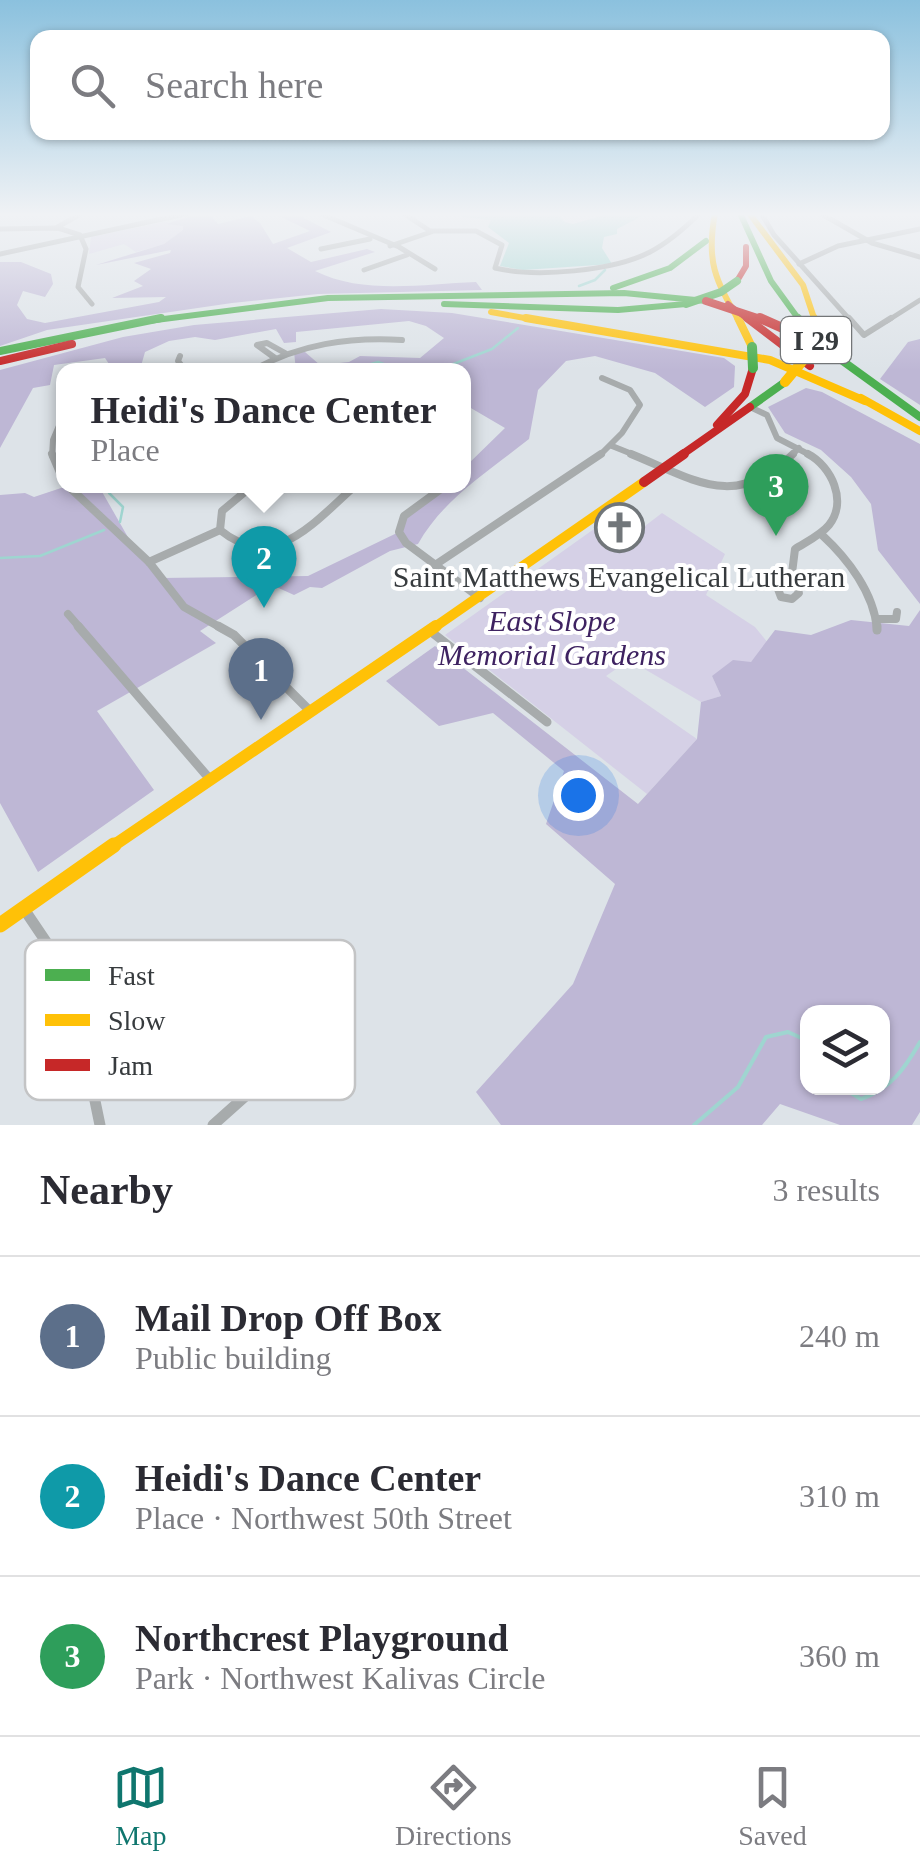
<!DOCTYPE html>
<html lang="en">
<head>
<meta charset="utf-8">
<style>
	body { margin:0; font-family:Georgia,serif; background:#f7f7f7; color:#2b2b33 }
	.controls { position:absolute; right:30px; bottom:30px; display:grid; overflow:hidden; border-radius:20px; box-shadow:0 2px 8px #0004 }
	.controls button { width:90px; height:90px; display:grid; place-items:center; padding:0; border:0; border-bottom:2px solid #e1e1e2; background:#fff; color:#2b2b33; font:50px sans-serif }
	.you { position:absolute; left:578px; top:795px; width:35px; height:35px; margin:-25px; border:8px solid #fff; border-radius:50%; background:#1a73e8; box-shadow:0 0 0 15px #1a73e833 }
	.badge { display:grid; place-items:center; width:65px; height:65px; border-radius:50%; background:#0f766e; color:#fff; font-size:32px; font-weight:700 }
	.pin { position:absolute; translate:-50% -82px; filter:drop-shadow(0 2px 5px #0008) }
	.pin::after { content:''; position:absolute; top:52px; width:35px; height:30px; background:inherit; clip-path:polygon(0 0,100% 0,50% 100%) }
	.popup { position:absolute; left:56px; top:363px; width:415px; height:130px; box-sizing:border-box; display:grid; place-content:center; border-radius:20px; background:#fff; filter:drop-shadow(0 2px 8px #0005); font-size:32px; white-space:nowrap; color:#7c7c81 }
	.popup b { font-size:38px; color:#2b2b33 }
	.popup::after { content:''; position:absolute; left:50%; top:100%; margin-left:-20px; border:20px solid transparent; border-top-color:#fff }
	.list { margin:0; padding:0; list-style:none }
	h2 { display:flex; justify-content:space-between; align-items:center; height:130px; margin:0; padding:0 40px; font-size:42px }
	h2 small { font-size:32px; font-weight:400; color:#7c7c81 }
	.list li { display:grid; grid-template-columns:65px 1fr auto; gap:30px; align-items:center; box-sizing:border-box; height:160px; padding:0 40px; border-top:2px solid #e1e1e2 }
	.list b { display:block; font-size:38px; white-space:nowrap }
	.list p { margin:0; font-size:32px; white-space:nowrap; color:#7c7c81 }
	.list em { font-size:32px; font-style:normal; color:#7c7c81 }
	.icon { flex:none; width:55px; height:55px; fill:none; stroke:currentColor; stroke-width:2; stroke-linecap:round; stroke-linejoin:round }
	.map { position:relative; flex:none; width:920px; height:1125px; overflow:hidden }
	.search { position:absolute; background:#fff; box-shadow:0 2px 8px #0004; left:30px; right:30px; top:30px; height:110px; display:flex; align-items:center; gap:25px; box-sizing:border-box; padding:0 35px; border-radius:20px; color:#7c7c81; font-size:38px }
	.sheet { height:610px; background:#fff }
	nav { display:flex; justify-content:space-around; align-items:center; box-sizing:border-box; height:140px; border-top:2px solid #e1e1e2; background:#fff; font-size:28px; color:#7c7c81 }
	nav a { display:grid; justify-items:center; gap:5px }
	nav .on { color:#0f766e }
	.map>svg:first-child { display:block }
	.green { fill:#d5d0e6 }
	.forest { fill:#beb7d5; fill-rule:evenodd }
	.water { fill:#9fd5d0 }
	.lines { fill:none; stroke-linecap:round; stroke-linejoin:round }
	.stream-far1 { stroke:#9fd5d0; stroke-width:2.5 }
	.stream { stroke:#9fd5d0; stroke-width:4 }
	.street-far4 { stroke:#a7abac; stroke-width:5 }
	.street-far3 { stroke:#a7abac; stroke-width:6 }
	.street-far2 { stroke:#a7abac; stroke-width:8 }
	.street-far1 { stroke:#a7abac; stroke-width:9 }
	.street { stroke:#a7abac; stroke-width:11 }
	.fast-far1 { stroke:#4caf50; stroke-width:6 }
	.fast { stroke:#4caf50; stroke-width:8 }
	.slow-far4 { stroke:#ffc107; stroke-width:6 }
	.slow-far3 { stroke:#ffc107; stroke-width:8 }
	.slow-far2 { stroke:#ffc107; stroke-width:10 }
	.slow-far1 { stroke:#ffc107; stroke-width:12 }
	.slow { stroke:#ffc107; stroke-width:15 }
	.jam-far2 { stroke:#c62828; stroke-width:6 }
	.jam-far1 { stroke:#c62828; stroke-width:8 }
	.jam { stroke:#c62828; stroke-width:10 }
	.fast-bridge-far1 { stroke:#4caf50; stroke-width:8 }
	.fast-bridge { stroke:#4caf50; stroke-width:10 }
	.slow-bridge { stroke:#ffc107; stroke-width:10 }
	.jam-bridge-far1 { stroke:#c62828; stroke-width:8 }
	.jam-bridge { stroke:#c62828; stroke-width:10 }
	.labels { text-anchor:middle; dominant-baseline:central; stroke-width:8; stroke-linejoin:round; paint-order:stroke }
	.shield { fill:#fff; stroke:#737678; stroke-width:2.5 }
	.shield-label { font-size:28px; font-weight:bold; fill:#373b3e }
	.poi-label { font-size:30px; fill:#373b3e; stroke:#fff }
	.park-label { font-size:30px; font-style:italic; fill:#3e2261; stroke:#fff }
	.key { fill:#fff; stroke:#c3c4c5; stroke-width:2.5 }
	.key-label { font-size:28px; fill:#373b3e }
</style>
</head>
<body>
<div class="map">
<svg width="920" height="1125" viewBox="0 0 920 1125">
	<rect width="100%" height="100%" fill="#dde3e8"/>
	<!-- green -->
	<g class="green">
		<polygon points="164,222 183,225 184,230 164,244 136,252 124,244 89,254 91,237"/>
		<polygon points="662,513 725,554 706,595 755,627 768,643 751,662 712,676 721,696 701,702 629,660 606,676 697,739 647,794 445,635 594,529 624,542"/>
	</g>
	<!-- forest -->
	<g class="forest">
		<path d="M201,213H209L218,224L251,216L260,223L273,244L310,231L273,213H294L331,232L287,248L311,262L367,249L375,252L315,271C363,295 423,284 476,282L482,290L318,294L232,303L47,330L0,346V262H21L51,274L53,284L45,297L23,291L17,305L27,319L45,323L159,302L166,297L112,298L143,286L134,281L151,269L134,263L170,253L171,250L96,265L164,244L183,230V226L166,224Z"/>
		<path d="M381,309L452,313L724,358L735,366L734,387L705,407L655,373L595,356L566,361L538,390L529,439C490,470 443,499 418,544L390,551L322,588L310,587L294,595L272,585L200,631L216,643L97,711L154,790L38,872L0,803V495L25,493L34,497L67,486H108L101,490L133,546L162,578L308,576L399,532V524L445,486H464V468L505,428L464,404V370H296L294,352H305L320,365L349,362L360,356L420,358L444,338L426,326L409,321L296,332V342L284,343L276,329L215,340L195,337L169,341L145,352L141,366L145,370H113L105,358L54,365L50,385L33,388L0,448V370L123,337L194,325Z"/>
		<polygon points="920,339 920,405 880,379 908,342"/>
		<polygon points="806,388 822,392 920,444 920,604 878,550 871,504 851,477 821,450 785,433 768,407"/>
		<path d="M920,610V1112L912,1125H840L780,1104L762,1125H501L476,1092L573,984L615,884L546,824L564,771L493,713L439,726L386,681L435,646L638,804L697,739L701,702L721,696L712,676L733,660L751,662L775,630L811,635L851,620L909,626ZM808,1012H882V1088H808Z"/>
	</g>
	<!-- water -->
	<polygon class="water" points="459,213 556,213 565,222 573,224 611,213 648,213 617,229 617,234 604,237 602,248 612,264 523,270 500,266 509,243 488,227 491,220 462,217"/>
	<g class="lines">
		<!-- stream-far1 -->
		<g class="stream-far1">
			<polyline points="579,286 595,280 605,270"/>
			<polyline points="351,370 378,362 400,370"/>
			<polyline points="438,370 492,349 518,328"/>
			<polyline points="109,486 109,493 123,507 120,522"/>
			<polyline points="0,558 40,556 104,530"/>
		</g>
		<!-- stream -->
		<g class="stream">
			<path d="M843,1088L861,1099C891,1089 905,1068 920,1042"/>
			<polyline points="694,1125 738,1087 766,1037 788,1032 808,1041"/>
		</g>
		<!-- street-far4 -->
		<g class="street-far4">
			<polyline points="319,213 399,247 435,269"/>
			<polyline points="388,213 395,213"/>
			<path d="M403,213L430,231H476L502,245L495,268C536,278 613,271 650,252C669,242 685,228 700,213"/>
			<polyline points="761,213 774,235 851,321"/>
			<polyline points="820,213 872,243 920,257"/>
			<polyline points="56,228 82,213"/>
			<polyline points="0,229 58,228 80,235 86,249 78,287 92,304"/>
			<polyline points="390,246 431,232"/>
			<polyline points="321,249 370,239"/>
			<polyline points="0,254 190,213"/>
			<polyline points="799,264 838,246 920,229"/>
			<polyline points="364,270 407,255"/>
			<polyline points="887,321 920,300"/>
		</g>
		<!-- street-far3 -->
		<g class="street-far3">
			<polyline points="849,318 864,335 891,318"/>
			<polyline points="180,356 178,361 185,370"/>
			<polyline points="275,358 257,345 267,343 285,353"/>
			<path d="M253,370C300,344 348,337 402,340"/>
			<polyline points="750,407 767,415 777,438 812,456"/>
			<polyline points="612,446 637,456"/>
			<polyline points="52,456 53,440 64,414"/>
			<polyline points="599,456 622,433 640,405 630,390 602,378"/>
			<polyline points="791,456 799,448"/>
		</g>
		<!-- street-far2 -->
		<g class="street-far2">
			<polyline points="52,454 64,482"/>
			<path d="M631,454C695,480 735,511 793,454"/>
			<polyline points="68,486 149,562 184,607 223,629"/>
			<polyline points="445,486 404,516 399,532 406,543 480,598"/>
			<path d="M220,530C274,574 314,522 355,486"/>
			<polyline points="220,530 222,511 252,486"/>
			<path d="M822,535C848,559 874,593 877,629"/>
			<polyline points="149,562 220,530"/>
			<polyline points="435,565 601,454"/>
			<polygon points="792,573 799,593 792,599 781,597 778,589"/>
			<path d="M792,573L795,549C806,542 821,535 829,525C848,501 831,466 808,454"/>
			<polyline points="68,614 81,629"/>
			<polyline points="877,619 896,619 897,612"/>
		</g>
		<!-- street-far1 -->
		<g class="street-far1">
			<polyline points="78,626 208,777"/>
			<polyline points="218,626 234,635 311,712"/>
			<polyline points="877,626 877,630"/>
			<polyline points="430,631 547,722"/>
		</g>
		<!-- street -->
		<g class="street">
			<polyline points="24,909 55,955 96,1001 102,1024 94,1096 100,1125"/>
			<polyline points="213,1125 288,1058 310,1050"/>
		</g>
		<!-- fast-far1 -->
		<g class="fast-far1">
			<polyline points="740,213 771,281 800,321"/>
			<polyline points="613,288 670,268 706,241"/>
			<polyline points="444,304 618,310 686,304"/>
			<polyline points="148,321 328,298 624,293 706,301"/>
		</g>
		<!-- fast -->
		<g class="fast">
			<polyline points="798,318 833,354 920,417"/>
			<polyline points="0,351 161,318"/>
			<polyline points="750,407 785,382"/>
		</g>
		<!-- slow-far4 -->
		<g class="slow-far4">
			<path d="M715,213C706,262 715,279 739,321"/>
			<polyline points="749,213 803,285 815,321"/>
			<polyline points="491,312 541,321"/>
		</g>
		<!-- slow-far3 -->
		<g class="slow-far3">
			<polyline points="526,318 770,360 865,401"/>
			<polyline points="738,318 752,347"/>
			<polyline points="814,318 817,327"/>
			<polyline points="861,398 920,431"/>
		</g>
		<!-- slow-far2 -->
		<polyline class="slow-far2" points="432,629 644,482"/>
		<!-- slow-far1 -->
		<polyline class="slow-far1" points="110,848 436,626"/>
		<!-- slow -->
		<polyline class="slow" points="0,925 114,845"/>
		<!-- jam-far2 -->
		<g class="jam-far2">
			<polyline points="737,281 746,266 746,247"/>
			<polyline points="728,304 750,321"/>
		</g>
		<!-- jam-far1 -->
		<g class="jam-far1">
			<polyline points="747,318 810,366"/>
			<polyline points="787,330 819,352"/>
			<polyline points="0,361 72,344"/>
			<polyline points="717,425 745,394 753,368"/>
			<polyline points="680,456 750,407"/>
		</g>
		<!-- jam -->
		<polyline class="jam" points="644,482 684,454"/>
		<!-- fast-bridge-far1 -->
		<polyline class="fast-bridge-far1" points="686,304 721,292 737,281"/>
		<!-- fast-bridge -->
		<polyline class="fast-bridge" points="752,347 753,368"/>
		<!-- slow-bridge -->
		<polyline class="slow-bridge" points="785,382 811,351 817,327"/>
		<!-- jam-bridge-far1 -->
		<polyline class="jam-bridge-far1" points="706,301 766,321"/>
		<!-- jam-bridge -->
		<polyline class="jam-bridge" points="760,318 787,330"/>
	</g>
	<!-- sky -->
	<linearGradient id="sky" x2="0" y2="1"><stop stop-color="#8bc1de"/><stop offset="0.58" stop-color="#f0f2f5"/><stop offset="1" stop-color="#f0f2f5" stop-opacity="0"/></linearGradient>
	<rect width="920" height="370" fill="url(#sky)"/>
	<!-- icons -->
	<defs>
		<symbol id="church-ring" viewBox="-11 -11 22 22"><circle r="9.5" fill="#fff" stroke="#71767a" stroke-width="1.5"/><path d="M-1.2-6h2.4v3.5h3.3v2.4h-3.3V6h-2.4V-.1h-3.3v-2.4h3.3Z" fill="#71767a"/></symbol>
	</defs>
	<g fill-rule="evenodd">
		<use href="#church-ring" x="592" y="500" width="55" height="55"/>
	</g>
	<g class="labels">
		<!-- shield labels -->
		<rect class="shield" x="781" y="317" width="70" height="46" rx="8"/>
		<g class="shield-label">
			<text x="816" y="340">I 29</text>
		</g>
		<!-- poi labels -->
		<g class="poi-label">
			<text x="619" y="576">Saint Matthews Evangelical Lutheran</text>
		</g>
		<!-- park labels -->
		<g class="park-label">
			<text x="552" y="620">East Slope<tspan x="552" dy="34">Memorial Gardens</tspan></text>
		</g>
	</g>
	<!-- legend -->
	<rect x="25" y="940" width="330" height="160" rx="15" class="key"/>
	<rect x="45" y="969" width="45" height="12" fill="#4caf50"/>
	<rect x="45" y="1014" width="45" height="12" fill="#ffc107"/>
	<rect x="45" y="1059" width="45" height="12" fill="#c62828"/>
	<g class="key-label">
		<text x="108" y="985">Fast</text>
		<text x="108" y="1030">Slow</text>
		<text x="108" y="1075">Jam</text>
	</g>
</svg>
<div class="controls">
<button><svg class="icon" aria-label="layers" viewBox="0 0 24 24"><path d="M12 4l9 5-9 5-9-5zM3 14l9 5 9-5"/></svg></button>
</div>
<div class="you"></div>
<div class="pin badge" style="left:261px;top:720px;background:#5c6f8a">1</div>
<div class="pin badge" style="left:264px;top:608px;background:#0f9aa8">2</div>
<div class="popup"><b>Heidi's Dance Center</b>Place</div>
<div class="pin badge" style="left:776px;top:536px;background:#2e9e5b">3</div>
<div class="search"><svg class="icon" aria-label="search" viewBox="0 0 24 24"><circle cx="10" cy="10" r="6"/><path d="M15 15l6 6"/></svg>Search here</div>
</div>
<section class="sheet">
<h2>Nearby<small>3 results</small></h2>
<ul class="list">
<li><span class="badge" style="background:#5c6f8a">1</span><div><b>Mail Drop Off Box</b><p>Public building</p></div><em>240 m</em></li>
<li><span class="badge" style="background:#0f9aa8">2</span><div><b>Heidi's Dance Center</b><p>Place · Northwest 50th Street</p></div><em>310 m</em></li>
<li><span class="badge" style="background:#2e9e5b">3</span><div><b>Northcrest Playground</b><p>Park · Northwest Kalivas Circle</p></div><em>360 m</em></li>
</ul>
</section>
<nav>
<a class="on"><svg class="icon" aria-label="map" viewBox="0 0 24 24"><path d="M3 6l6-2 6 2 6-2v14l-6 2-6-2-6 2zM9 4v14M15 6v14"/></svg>Map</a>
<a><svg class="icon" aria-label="directions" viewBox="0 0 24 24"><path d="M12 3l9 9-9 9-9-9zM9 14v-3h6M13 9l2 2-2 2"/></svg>Directions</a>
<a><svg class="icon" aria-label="saved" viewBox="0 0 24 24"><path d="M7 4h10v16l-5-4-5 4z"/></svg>Saved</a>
</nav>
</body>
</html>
